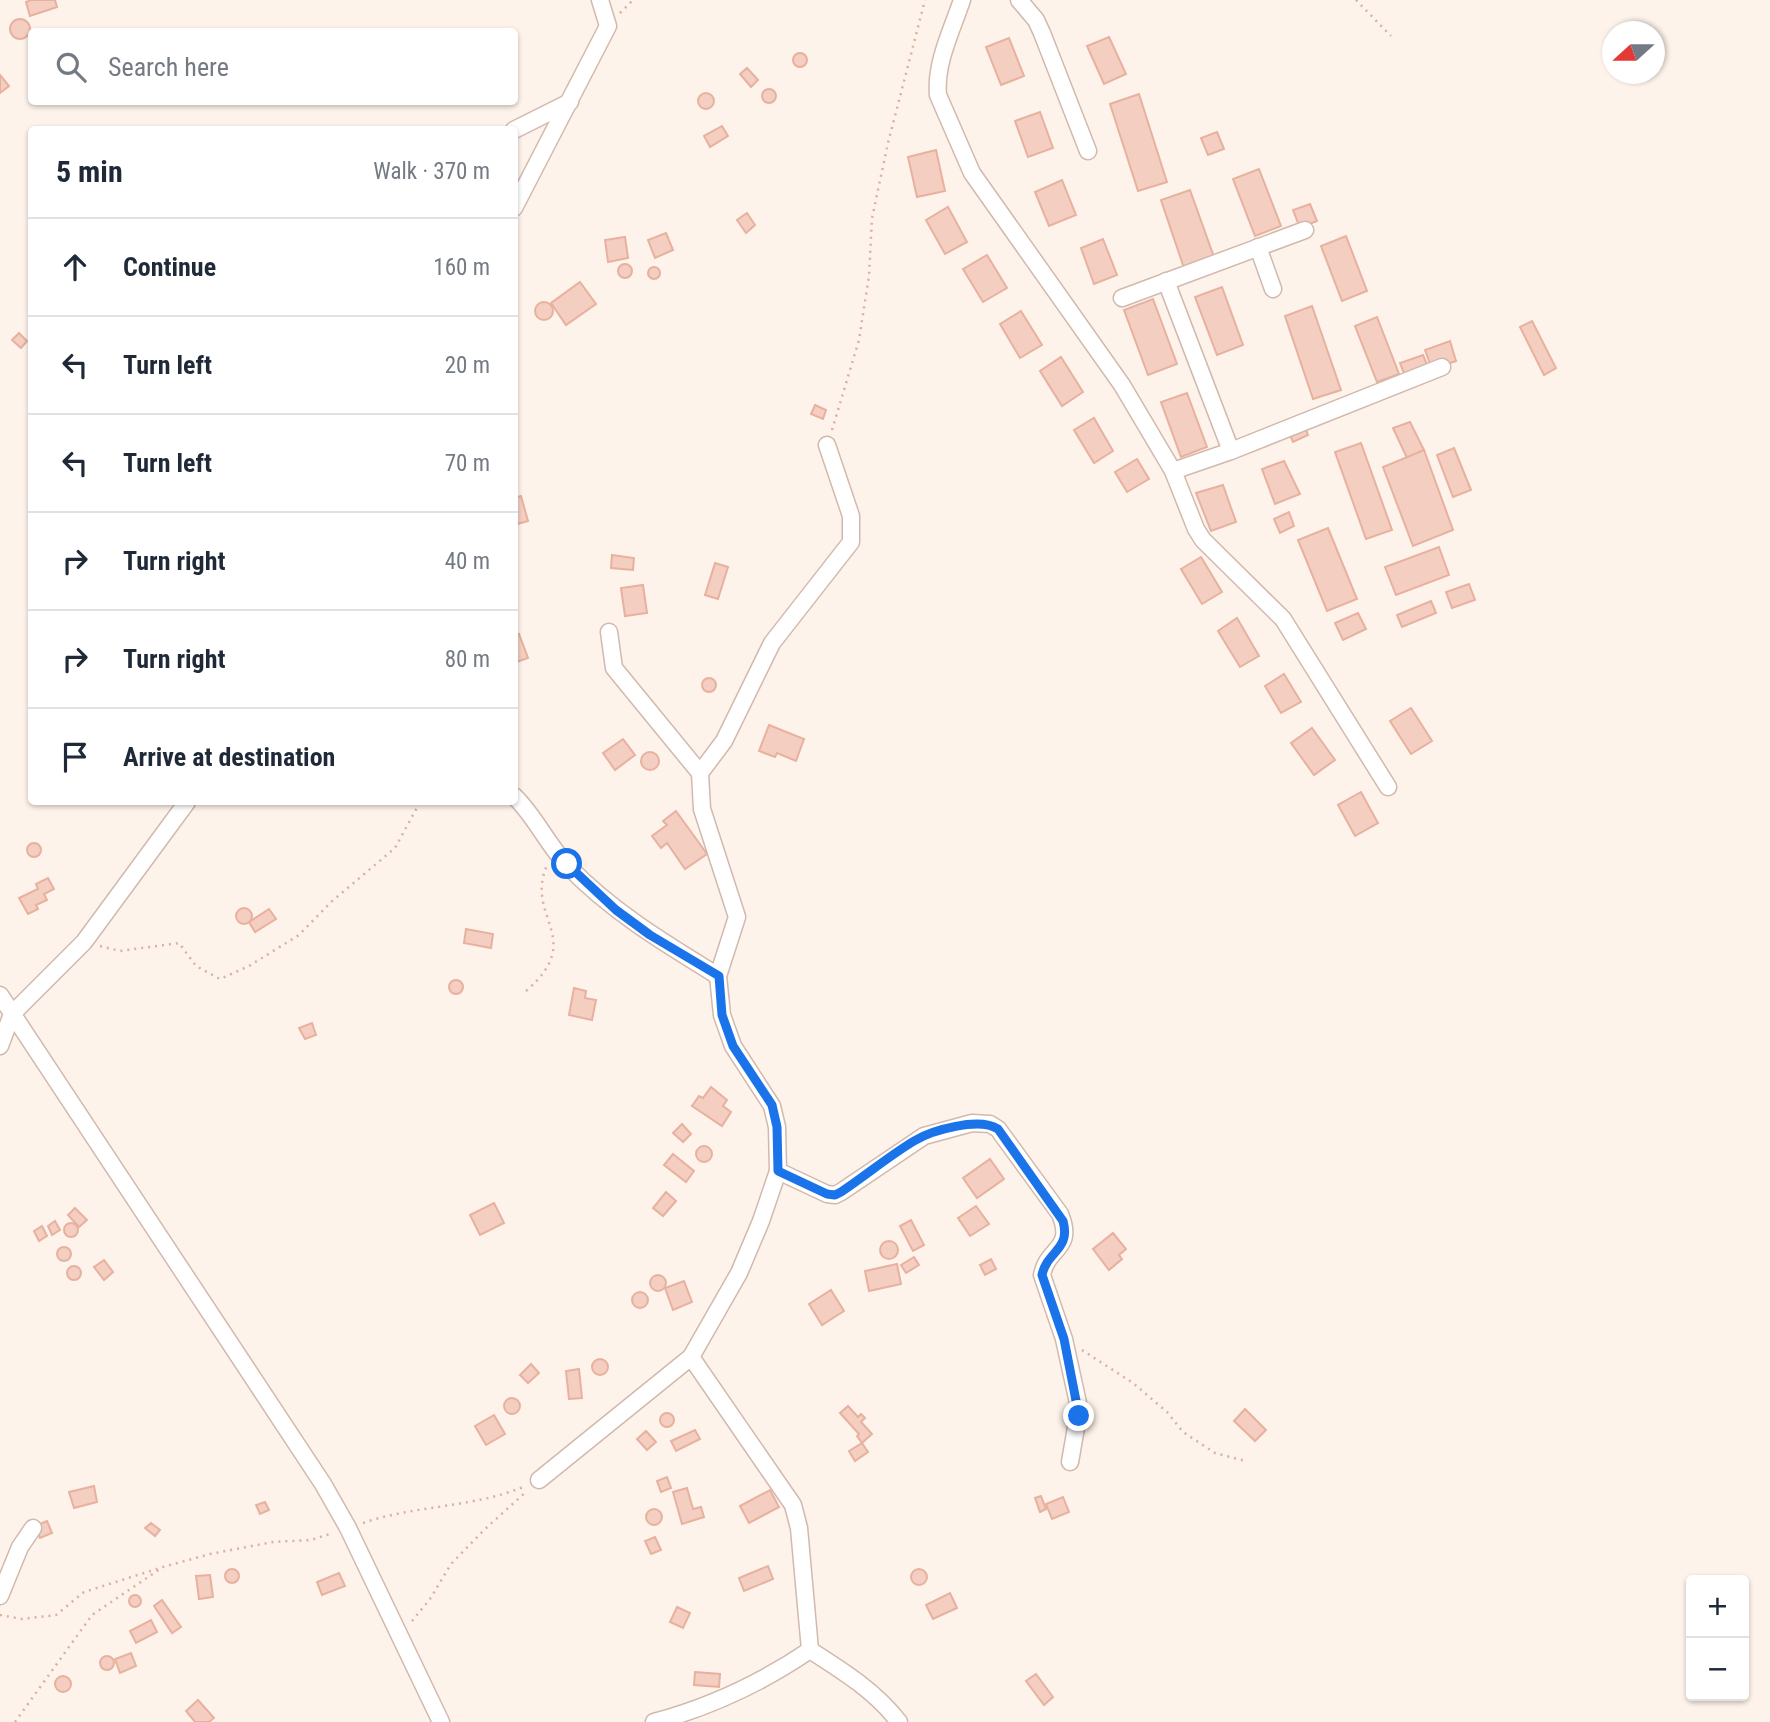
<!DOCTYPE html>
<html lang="en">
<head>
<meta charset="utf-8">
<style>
	body { margin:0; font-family:"Roboto Condensed",sans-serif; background:#f6f6f7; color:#1f2937 }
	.controls { position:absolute; right:21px; bottom:21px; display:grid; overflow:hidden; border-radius:7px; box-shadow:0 2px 5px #0004 }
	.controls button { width:63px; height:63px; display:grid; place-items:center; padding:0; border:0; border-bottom:2px solid #e0e1e3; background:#fff; color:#1f2937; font:35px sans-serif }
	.compass { position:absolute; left:1602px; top:21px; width:63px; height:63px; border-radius:50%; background:#fff; box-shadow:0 2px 5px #0004; rotate:249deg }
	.stop { position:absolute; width:21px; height:21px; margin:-16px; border:5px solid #1a73e8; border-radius:50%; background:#fff }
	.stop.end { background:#1a73e8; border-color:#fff; box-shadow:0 2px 7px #0008 }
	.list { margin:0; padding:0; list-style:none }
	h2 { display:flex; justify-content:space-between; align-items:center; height:91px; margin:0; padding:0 28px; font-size:30px }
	h2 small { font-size:23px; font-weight:400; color:#747a83 }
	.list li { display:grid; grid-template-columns:46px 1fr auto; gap:21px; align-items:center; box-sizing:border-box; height:98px; padding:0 28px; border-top:2px solid #e0e1e3 }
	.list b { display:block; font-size:26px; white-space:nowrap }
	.list em { font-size:23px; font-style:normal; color:#747a83 }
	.icon { flex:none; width:38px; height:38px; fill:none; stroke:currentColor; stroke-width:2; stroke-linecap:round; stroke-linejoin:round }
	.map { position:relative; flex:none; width:1770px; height:1722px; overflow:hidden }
	.search { position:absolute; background:#fff; box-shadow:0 2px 5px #0004; left:28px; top:28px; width:490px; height:77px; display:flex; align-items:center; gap:18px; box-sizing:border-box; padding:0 24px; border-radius:7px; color:#747a83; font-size:26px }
	.panel { position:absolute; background:#fff; box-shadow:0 2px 5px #0004; left:28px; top:126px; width:490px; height:679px; border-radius:7px }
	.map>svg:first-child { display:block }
	.building { fill:#f4cec0; stroke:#e8b19f; stroke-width:2 }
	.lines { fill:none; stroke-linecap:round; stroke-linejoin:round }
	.street-casing { stroke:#d2b9ae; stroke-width:19 }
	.path { stroke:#dab0a2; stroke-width:2.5; stroke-dasharray:2 5; stroke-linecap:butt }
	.street { stroke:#fff; stroke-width:16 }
	.route { stroke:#1a73e8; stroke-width:9 }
</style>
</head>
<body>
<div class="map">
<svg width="1770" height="1722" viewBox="0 0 1770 1722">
	<rect width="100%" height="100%" fill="#fdf3ea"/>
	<!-- building -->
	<g class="building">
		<polygon points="55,0 57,7 30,16 26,2 31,0"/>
		<circle cx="20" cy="29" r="10"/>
		<polygon points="1109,37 1126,74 1104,84 1087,46"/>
		<polygon points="1009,38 1024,76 1001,85 986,47"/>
		<circle cx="800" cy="60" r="7"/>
		<polygon points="747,68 758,80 751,87 740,74"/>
		<polygon points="0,75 9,86 0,93"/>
		<circle cx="769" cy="96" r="7"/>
		<circle cx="706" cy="101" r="8"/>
		<polygon points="1139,94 1167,182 1138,191 1110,104"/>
		<polygon points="1040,112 1053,148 1028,157 1015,121"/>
		<polygon points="722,126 728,136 710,147 704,136"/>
		<polygon points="1217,132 1224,149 1208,155 1201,138"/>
		<polygon points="936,150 945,191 917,197 908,157"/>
		<polygon points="1259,169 1281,226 1255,236 1233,179"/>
		<polygon points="1062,180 1076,215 1049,226 1035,192"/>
		<polygon points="1190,190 1214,257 1184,268 1161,200"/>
		<polygon points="1310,204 1317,221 1300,228 1293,210"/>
		<polygon points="948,207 967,242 945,254 926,220"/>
		<polygon points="747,213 755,225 746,233 737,220"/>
		<polygon points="666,233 673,250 655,258 648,240"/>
		<polygon points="1346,236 1367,291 1342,301 1321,246"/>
		<polygon points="625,237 628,258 608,262 605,240"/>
		<polygon points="1103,239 1117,275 1094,284 1081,248"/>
		<polygon points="987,255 1007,288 983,302 963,269"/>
		<circle cx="625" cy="271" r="7"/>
		<circle cx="654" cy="273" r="6"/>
		<polygon points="580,282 596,304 566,325 551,303"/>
		<polygon points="1222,287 1243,345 1217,355 1195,297"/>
		<polygon points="1153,299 1177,364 1148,375 1124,310"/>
		<circle cx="544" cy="311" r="9"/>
		<polygon points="1312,306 1341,390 1313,399 1285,316"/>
		<polygon points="1021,311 1042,345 1020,358 1000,324"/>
		<polygon points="1377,317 1399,374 1377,382 1355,326"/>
		<polygon points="1532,321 1556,368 1544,375 1520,327"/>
		<polygon points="19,333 27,341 21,348 12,340"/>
		<polygon points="1450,341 1456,361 1432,369 1425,350"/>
		<polygon points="1423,355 1428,367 1405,376 1400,363"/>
		<polygon points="1061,357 1083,392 1062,406 1040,371"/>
		<polygon points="1187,393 1207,447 1181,457 1161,402"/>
		<polygon points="815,405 826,410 823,419 811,414"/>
		<polygon points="1301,417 1308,435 1293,442 1285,424"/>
		<polygon points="1094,418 1113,451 1094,463 1074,430"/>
		<polygon points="1410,422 1424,450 1407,458 1393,428"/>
		<polygon points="1361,443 1392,530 1366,539 1335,452"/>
		<polygon points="1454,448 1471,490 1453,497 1437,455"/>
		<polygon points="1424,450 1453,530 1413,546 1383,467"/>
		<polygon points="1137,459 1149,479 1127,492 1115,472"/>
		<polygon points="1284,461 1300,494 1275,504 1262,469"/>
		<polygon points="1223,485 1236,522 1211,531 1196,493"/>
		<polygon points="521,496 528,521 514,525 514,498"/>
		<polygon points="1289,512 1294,526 1280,533 1274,519"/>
		<polygon points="1328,528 1357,599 1327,611 1298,540"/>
		<polygon points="1439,547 1449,575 1396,595 1385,567"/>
		<polygon points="612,555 634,558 633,570 611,568"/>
		<polygon points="1201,557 1222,592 1202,604 1181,569"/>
		<polygon points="715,563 728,567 718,599 705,595"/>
		<polygon points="1469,584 1475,600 1452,608 1446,592"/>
		<polygon points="643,585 647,613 625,616 621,588"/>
		<polygon points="1431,601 1436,613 1402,627 1397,615"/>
		<polygon points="1358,613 1366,629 1343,640 1335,623"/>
		<polygon points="1237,618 1259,656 1240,667 1218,631"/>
		<polygon points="519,634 528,658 514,663 514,635"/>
		<polygon points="1284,674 1301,702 1281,713 1265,686"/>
		<circle cx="709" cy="685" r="7"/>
		<polygon points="1411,708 1432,741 1411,754 1390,721"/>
		<polygon points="769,725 804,739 796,761 777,753 775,757 759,751"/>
		<polygon points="1312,728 1335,760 1314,775 1291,743"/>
		<polygon points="623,739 635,755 615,770 603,753"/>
		<circle cx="650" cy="761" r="9"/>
		<polygon points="1361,792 1378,823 1355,836 1338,805"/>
		<polygon points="676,811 707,854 685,869 667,843 661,848 652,836 667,825 663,821"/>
		<circle cx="34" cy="850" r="7"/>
		<polygon points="48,878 54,889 44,894 47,900 36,905 38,909 28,914 19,898 38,889 36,884"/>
		<circle cx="244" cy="916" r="8"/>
		<polygon points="269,909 276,919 255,932 249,922"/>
		<polygon points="466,929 493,934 491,948 464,943"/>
		<circle cx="456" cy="987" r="7"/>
		<polygon points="574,988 586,991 585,998 596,1000 592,1020 569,1015"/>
		<polygon points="312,1023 316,1035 305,1039 299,1028"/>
		<polygon points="711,1087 727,1100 723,1106 731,1112 722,1126 692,1106 699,1096 703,1098"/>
		<polygon points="682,1124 691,1134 683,1142 673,1133"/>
		<circle cx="704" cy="1154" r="8"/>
		<polygon points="673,1154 694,1171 686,1182 664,1165"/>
		<polygon points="990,1159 1004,1179 977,1198 963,1178"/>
		<polygon points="666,1192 676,1201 663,1216 653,1208"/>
		<polygon points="494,1203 504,1223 480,1235 470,1215"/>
		<polygon points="976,1206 989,1224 970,1236 958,1218"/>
		<polygon points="75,1208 87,1220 79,1227 68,1215"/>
		<polygon points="911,1220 924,1245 913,1251 900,1226"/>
		<polygon points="55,1221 60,1230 52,1235 48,1226"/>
		<circle cx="71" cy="1230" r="7"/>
		<polygon points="42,1226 47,1236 39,1241 34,1231"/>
		<polygon points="1113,1233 1126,1249 1119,1255 1122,1259 1109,1270 1093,1249"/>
		<circle cx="889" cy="1250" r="9"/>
		<circle cx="64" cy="1254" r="7"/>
		<polygon points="914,1257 919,1265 906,1273 901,1265"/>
		<polygon points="991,1259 996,1269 985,1275 980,1265"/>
		<polygon points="104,1260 113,1272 104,1280 94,1267"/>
		<polygon points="897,1264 901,1284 869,1291 865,1271"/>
		<circle cx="74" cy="1273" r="7"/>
		<circle cx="658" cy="1283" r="8"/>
		<polygon points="684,1281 692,1302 673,1310 665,1288"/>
		<polygon points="831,1290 844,1311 822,1325 809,1304"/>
		<circle cx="640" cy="1300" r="8"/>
		<circle cx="600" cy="1367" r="8"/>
		<polygon points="531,1364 539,1373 528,1383 520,1375"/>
		<polygon points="579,1369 582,1398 569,1399 566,1371"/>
		<circle cx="512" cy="1406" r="8"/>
		<polygon points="848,1406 858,1417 861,1414 865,1418 861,1422 872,1434 862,1443 857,1436 859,1434 840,1413"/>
		<polygon points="1245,1409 1266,1430 1255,1441 1234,1421"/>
		<circle cx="667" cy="1420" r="7"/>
		<polygon points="494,1415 505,1434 486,1445 475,1426"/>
		<polygon points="695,1430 700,1439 676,1451 671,1441"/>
		<polygon points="646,1431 656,1442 647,1450 637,1439"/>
		<polygon points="862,1443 868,1452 855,1461 849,1451"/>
		<polygon points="667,1477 671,1488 661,1492 657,1481"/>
		<polygon points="94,1486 97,1502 74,1508 69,1492"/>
		<polygon points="687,1488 693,1509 701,1507 704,1517 682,1524 673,1492"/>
		<polygon points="770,1490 779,1507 749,1523 740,1506"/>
		<polygon points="1041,1496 1046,1509 1040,1512 1035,1498"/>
		<polygon points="1063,1497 1069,1512 1052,1519 1046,1504"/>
		<polygon points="265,1502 269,1510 260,1514 256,1505"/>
		<circle cx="654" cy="1517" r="8"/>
		<polygon points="47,1521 52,1533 40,1538 35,1526"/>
		<polygon points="151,1523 160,1530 155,1536 145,1528"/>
		<polygon points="655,1537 661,1550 651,1554 645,1541"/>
		<polygon points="768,1566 773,1579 744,1591 739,1578"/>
		<circle cx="919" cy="1577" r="8"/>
		<circle cx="232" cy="1576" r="7"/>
		<polygon points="339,1573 345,1586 322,1595 317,1582"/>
		<polygon points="210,1575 213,1597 199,1599 196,1576"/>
		<polygon points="950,1593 957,1608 933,1619 926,1605"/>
		<circle cx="135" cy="1601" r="6"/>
		<polygon points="162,1600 181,1627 172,1633 154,1606"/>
		<polygon points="677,1607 690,1613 683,1628 670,1622"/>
		<polygon points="151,1620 157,1632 136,1643 130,1631"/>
		<polygon points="131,1653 136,1666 120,1673 115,1659"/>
		<circle cx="107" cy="1663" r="7"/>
		<polygon points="695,1672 720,1674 719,1687 694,1685"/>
		<polygon points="1036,1674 1053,1697 1044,1705 1026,1681"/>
		<circle cx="63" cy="1684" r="8"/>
		<polygon points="198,1700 214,1718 209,1722 195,1722 186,1711"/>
	</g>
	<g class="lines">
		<defs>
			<g id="street">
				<path d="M962,0C952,30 935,63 938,95L972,173L1122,385L1173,471L1196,529L1203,540L1283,619L1388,787"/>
				<polyline points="1019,0 1036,20 1042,33 1088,151"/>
				<polyline points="514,130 570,102"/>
				<polyline points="514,208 608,26 600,0"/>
				<polyline points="1258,247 1273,289"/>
				<polyline points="1166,281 1231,451"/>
				<polyline points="1122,298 1305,230"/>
				<path d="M827,445L851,516V542L772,643L724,741L700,773L702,809L737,917L718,976L722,1015L733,1046L772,1106L777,1127L778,1171L761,1221L739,1273L691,1357L793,1505L799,1528L810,1650C843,1671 875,1691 899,1722"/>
				<polyline points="1173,471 1231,451 1442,367"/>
				<polyline points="609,632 614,668 700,773"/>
				<path d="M514,796C535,816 547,844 567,865C611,911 664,943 718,976"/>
				<polyline points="0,995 323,1484 348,1528 441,1722"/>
				<polyline points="0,1046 12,1014 84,942 187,802"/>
				<path d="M778,1171L827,1194L835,1195L841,1192L924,1136L972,1123L990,1124L998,1129L1060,1214C1075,1250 1047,1247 1042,1275L1064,1339L1078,1403V1416L1070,1462"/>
				<polyline points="539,1480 691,1357"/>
				<polyline points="0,1596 20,1547 33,1528"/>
				<path d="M654,1722C710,1707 763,1682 810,1650"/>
			</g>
		</defs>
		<!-- street casing -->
		<use href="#street" class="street-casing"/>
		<!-- path -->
		<g class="path">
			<polyline points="1356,0 1391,36"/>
			<polyline points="620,13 633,0"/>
			<polyline points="832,430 859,340 869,276 872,218 888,143 925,0"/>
			<polyline points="100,946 120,951 179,943 196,966 220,979 249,966 299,935 331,902 395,848 420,802"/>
			<path d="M526,991C587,938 524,918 547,865"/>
			<polyline points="1082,1350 1133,1383 1167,1412 1183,1432 1215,1453 1246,1461"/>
			<path d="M363,1523C415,1505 472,1508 523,1487"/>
			<polyline points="0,1615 22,1619 56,1615 84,1592 163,1567 210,1554 273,1542 311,1540 333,1533"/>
			<polyline points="412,1621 430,1599 451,1564 485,1529 527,1491"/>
			<polyline points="15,1722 92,1615 160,1569"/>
		</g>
		<!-- street -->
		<use href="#street" class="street"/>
	</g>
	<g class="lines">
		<!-- route -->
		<path class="route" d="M567,864L616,910L650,935L719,976L722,1015L733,1046L772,1105L777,1127L778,1171L827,1194L835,1195L841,1192C865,1176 889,1156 914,1141C932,1130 979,1117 998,1129L1063,1221C1071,1250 1047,1251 1042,1275L1064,1339L1079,1416"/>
	</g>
</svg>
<div class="controls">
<button>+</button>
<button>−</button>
</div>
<svg class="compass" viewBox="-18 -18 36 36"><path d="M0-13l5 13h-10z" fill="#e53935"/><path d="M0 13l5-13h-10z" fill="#747a83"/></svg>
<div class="stop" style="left:567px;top:864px"></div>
<div class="stop end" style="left:1079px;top:1416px"></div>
<div class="search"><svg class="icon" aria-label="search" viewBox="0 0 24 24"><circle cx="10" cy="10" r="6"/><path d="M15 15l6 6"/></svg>Search here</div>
<section class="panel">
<h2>5 min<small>Walk · 370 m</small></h2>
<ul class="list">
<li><svg class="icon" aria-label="ahead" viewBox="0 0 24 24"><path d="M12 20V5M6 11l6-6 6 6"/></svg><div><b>Continue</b></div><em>160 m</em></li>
<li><svg class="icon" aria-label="left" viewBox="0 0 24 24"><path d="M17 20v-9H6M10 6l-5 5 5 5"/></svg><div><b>Turn left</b></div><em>20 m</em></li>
<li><svg class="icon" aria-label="left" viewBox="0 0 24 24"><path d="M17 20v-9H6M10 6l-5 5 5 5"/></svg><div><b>Turn left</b></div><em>70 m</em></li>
<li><svg class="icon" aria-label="right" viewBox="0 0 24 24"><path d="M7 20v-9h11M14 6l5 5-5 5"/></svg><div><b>Turn right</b></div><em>40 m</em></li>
<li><svg class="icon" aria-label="right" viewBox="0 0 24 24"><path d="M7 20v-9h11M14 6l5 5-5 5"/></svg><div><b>Turn right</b></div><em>80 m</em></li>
<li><svg class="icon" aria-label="arrive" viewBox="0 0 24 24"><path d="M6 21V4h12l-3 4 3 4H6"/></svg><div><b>Arrive at destination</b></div></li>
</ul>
</section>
</div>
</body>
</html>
